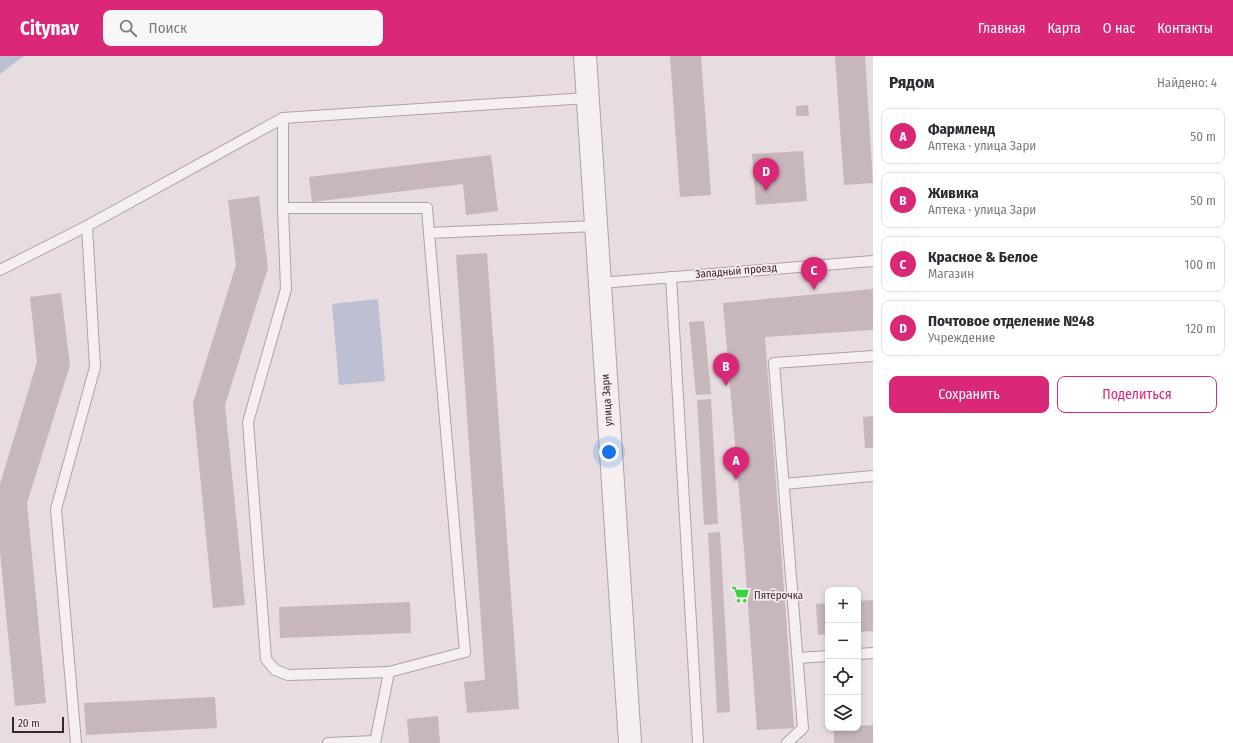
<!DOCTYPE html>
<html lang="ru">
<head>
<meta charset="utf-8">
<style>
	body { margin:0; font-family:"Fira Sans Condensed",sans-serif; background:#f7f7f7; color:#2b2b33 }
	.controls { position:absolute; right:12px; bottom:12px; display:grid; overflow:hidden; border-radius:8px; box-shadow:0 2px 6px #0003 }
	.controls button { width:36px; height:36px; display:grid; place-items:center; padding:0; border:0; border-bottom:1px solid #e1e1e2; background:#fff; color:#2b2b33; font:20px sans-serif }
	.scale { position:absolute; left:12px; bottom:10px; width:52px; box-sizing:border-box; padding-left:4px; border:2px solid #3e252a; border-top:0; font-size:11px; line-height:14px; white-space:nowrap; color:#3e252a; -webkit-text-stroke:3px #f5ecee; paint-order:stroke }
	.you { position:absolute; left:609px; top:396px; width:14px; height:14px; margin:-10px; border:3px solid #fff; border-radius:50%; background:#1a73e8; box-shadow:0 0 0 6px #1a73e833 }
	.badge { display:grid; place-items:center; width:26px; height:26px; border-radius:50%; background:#db2777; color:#fff; font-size:13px; font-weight:700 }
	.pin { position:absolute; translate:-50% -33px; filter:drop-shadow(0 1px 2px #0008) }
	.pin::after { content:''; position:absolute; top:21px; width:14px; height:12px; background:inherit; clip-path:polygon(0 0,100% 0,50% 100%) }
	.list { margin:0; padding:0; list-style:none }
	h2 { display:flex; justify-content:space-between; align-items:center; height:52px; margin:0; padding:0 16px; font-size:17px }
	h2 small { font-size:13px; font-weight:400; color:#7c7c81 }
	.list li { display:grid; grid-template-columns:26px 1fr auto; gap:12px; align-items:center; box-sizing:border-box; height:56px; margin:0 8px 8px; padding:0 8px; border:1px solid #e1e1e2; border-radius:8px }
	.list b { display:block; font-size:15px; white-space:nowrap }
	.list p { margin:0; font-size:13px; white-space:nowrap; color:#7c7c81 }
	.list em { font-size:13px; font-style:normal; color:#7c7c81 }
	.actions { display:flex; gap:8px; padding:12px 16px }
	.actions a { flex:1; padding:9px 0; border:1px solid #db2777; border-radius:8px; text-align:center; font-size:14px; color:#db2777 }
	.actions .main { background:#db2777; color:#fff }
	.icon { flex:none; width:22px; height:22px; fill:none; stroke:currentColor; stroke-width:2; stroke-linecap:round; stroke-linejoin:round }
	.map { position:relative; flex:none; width:873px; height:687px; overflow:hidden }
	header { display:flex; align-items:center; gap:24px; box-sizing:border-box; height:56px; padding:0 20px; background:#db2777; color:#fff }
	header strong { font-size:19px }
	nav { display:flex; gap:22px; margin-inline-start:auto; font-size:14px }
	.search { width:280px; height:36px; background:#f7f7f7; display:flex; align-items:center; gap:10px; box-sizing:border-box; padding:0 14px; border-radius:8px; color:#7c7c81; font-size:15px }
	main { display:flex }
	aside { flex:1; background:#fff }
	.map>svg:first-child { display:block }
	.green { fill:#bdbfd2 }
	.building { fill:#c7b6ba }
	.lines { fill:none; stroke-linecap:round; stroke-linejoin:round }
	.service-casing { stroke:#b1a1a5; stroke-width:12 }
	.tertiary-casing { stroke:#b1a1a5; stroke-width:24 }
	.service { stroke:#f6eff0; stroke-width:10 }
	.tertiary { stroke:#f6eff0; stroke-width:22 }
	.labels { text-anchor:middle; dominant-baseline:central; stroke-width:3.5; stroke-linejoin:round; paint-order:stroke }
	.street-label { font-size:11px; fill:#3e252a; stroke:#f5ecee }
	.poi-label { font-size:11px; fill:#3e252a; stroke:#f5ecee; text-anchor:start }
</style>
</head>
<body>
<header>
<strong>Citynav</strong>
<div class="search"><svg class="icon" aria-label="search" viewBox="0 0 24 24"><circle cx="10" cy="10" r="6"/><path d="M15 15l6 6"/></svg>Поиск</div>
<nav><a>Главная</a><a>Карта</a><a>О нас</a><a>Контакты</a></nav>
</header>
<main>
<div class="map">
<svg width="873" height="687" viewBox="0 0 873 687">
	<rect width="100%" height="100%" fill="#e7dcdf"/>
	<!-- green -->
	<g class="green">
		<polygon points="0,0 24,0 0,18"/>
		<polygon points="378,243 385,325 339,329 332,248"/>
	</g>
	<!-- building -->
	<g class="building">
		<polygon points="670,0 701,0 711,139 680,141"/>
		<polygon points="835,0 865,0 873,127 844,129"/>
		<polygon points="808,49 809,60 796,60 796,50"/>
		<polygon points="803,95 807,145 756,149 752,98"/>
		<polygon points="491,99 498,155 466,159 463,128 312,146 309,121"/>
		<polygon points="259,140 268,212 225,349 245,549 213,552 193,347 236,209 228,144"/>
		<polygon points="487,197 519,653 467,657 464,626 485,624 456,199"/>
		<polygon points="873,233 873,274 765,281 781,492 794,672 757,674 744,494 723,247"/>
		<polygon points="61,237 70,309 27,447 46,647 15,650 0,496 0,428 37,306 30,241"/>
		<polygon points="704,265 711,338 696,339 689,266"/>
		<polygon points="711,343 718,468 704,469 697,344"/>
		<polygon points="873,360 873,392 865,392 863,361"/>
		<polygon points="720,476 730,656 717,657 708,477"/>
		<polygon points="873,544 873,575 858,576 858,545"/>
		<polygon points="410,546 411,577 280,582 279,551"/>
		<polygon points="828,547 828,578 818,579 816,548"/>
		<polygon points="215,641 217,672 86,679 84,647"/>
		<polygon points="438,660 440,687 409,687 407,663"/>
		<polygon points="873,669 873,687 834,687 834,672 858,672 858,670"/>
	</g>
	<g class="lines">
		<defs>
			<g id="service">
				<polyline points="283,152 427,152 429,177"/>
				<polyline points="0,214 87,170"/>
				<polyline points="671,221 698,687"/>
				<polyline points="600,227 873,205"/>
				<polyline points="784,428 873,420"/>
				<polyline points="858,598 873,597"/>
				<polyline points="798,602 828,600"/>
				<polyline points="389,616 288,619 275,614 266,603 248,366 286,233 283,152 283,62 587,42"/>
				<polyline points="76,687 56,453 95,311 87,170 283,62"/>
				<polyline points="328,687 375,685"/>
				<polyline points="375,687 389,616 465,596 429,177 596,170"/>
				<polyline points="787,687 803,672 774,307 873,300"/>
			</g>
			<polyline id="tertiary" points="585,0 630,687"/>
		</defs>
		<!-- service casing -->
		<use href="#service" class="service-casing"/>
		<!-- tertiary casing -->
		<use href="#tertiary" class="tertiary-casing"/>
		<!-- service -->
		<use href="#service" class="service"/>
		<!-- tertiary -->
		<use href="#tertiary" class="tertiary"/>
	</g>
	<!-- icons -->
	<defs>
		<symbol id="supermarket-bare" viewBox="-9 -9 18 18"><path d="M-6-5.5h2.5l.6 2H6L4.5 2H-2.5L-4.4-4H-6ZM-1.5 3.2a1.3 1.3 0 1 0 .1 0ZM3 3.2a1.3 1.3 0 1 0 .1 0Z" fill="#39d53b" stroke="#f5ecee" stroke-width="2.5" paint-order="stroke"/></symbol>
	</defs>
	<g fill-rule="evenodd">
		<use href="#supermarket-bare" x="728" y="526" width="25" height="25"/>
	</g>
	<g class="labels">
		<!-- street labels -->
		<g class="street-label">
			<text transform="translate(736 215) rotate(-5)">Западный проезд</text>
			<text transform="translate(607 344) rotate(-94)">улица Зари</text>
		</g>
		<!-- poi labels -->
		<g class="poi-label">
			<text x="754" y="539">Пятёрочка</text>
		</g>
	</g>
</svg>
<div class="controls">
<button>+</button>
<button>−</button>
<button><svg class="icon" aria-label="locate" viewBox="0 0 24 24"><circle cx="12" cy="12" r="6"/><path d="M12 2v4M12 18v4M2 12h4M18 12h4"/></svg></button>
<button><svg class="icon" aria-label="layers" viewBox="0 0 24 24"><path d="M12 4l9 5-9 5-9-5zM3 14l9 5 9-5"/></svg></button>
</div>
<div class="scale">20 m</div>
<div class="you"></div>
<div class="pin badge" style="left:736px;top:424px">A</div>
<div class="pin badge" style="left:726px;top:330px">B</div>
<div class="pin badge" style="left:814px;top:234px">C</div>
<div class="pin badge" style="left:766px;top:135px">D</div>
</div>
<aside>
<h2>Рядом<small>Найдено: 4</small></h2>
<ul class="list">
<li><span class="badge">A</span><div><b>Фармленд</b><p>Аптека · улица Зари</p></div><em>50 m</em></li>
<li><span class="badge">B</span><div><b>Живика</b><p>Аптека · улица Зари</p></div><em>50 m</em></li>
<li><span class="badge">C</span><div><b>Красное &amp; Белое</b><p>Магазин</p></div><em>100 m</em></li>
<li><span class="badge">D</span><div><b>Почтовое отделение №48</b><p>Учреждение</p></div><em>120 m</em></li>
</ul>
<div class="actions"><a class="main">Сохранить</a><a>Поделиться</a></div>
</aside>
</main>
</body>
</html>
